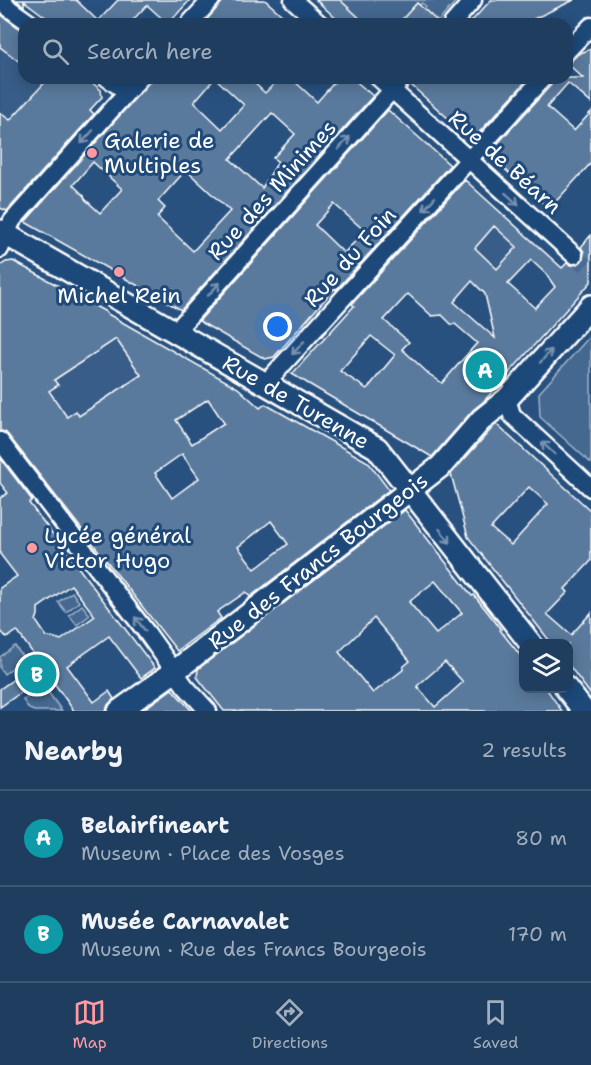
<!DOCTYPE html>
<html lang="en">
<head>
<meta charset="utf-8">
<style>
	body { margin:0; font-family:"Shantell Sans",sans-serif; background:#264465; color:#f1f3f6 }
	.controls { position:absolute; right:18px; bottom:18px; display:grid; overflow:hidden; border-radius:12px; box-shadow:0 3px 15px #0003 }
	.controls button { width:54px; height:54px; display:grid; place-items:center; padding:0; border:0; border-bottom:2px solid #3c5674; background:#1e3d5f; color:#f1f3f6; font:30px sans-serif }
	.you { position:absolute; left:278px; top:327px; width:21px; height:21px; margin:-15px; border:4px solid #fff; border-radius:50%; background:#1a73e8; box-shadow:0 0 0 9px #1a73e833 }
	.badge { display:grid; place-items:center; width:39px; height:39px; border-radius:50%; background:#ff9aa2; color:#fff; font-size:20px; font-weight:700 }
	.pin { position:absolute; translate:-50% -50%; border:3px solid #fff; box-shadow:0 2px 6px #0006 }
	.list { margin:0; padding:0; list-style:none }
	h2 { display:flex; justify-content:space-between; align-items:center; height:78px; margin:0; padding:0 24px; font-size:26px }
	h2 small { font-size:20px; font-weight:400; color:#a1aebd }
	.list li { display:grid; grid-template-columns:39px 1fr auto; gap:18px; align-items:center; box-sizing:border-box; height:96px; padding:0 24px; border-top:2px solid #3c5674 }
	.list b { display:block; font-size:22px; white-space:nowrap }
	.list p { margin:0; font-size:20px; white-space:nowrap; color:#a1aebd }
	.list em { font-size:20px; font-style:normal; color:#a1aebd }
	.icon { flex:none; width:33px; height:33px; fill:none; stroke:currentColor; stroke-width:2; stroke-linecap:round; stroke-linejoin:round }
	.map { position:relative; flex:none; width:591px; height:711px; overflow:hidden }
	.search { position:absolute; background:#1e3d5f; box-shadow:0 3px 15px #0003; left:18px; right:18px; top:18px; height:66px; display:flex; align-items:center; gap:15px; box-sizing:border-box; padding:0 21px; border-radius:18px; color:#a1aebd; font-size:22px }
	.sheet { height:270px; background:#1e3d5f }
	nav { display:flex; justify-content:space-around; align-items:center; box-sizing:border-box; height:84px; border-top:2px solid #3c5674; background:#1e3d5f; font-size:16px; color:#a1aebd }
	nav a { display:grid; justify-items:center; gap:3px }
	nav .on { color:#ff9aa2 }
	.map>svg:first-child { display:block }
	.built { fill:#375d88 }
	.green { fill:#446890; stroke:#a2b4c8; stroke-width:1.5 }
	.building { fill:#5a7a9d; stroke:#fff; stroke-width:1.5; fill-rule:evenodd }
	.lines { fill:none; stroke-linecap:round; stroke-linejoin:round }
	.minor-tunnel { stroke:#486b92; stroke-width:16; stroke-dasharray:16 8; stroke-linecap:butt }
	.minor-casing { stroke:#fff; stroke-width:21 }
	.tertiary-casing { stroke:#fff; stroke-width:26 }
	.minor { stroke:#1f4a7a; stroke-width:16 }
	.tertiary { stroke:#1f4a7a; stroke-width:21 }
	.oneway { stroke:#7992af }
	.poi-dot { fill:#ff9aa2; stroke:#1f4a7a; stroke-width:2 }
	.labels { text-anchor:middle; dominant-baseline:central; stroke-width:6; stroke-linejoin:round; paint-order:stroke }
	.poi-label { font-size:22px; fill:#fff; stroke:#1f4a7a; text-anchor:start }
	.street-label { font-size:22px; fill:#fff; stroke:#1f4a7a }
</style>
</head>
<body>
<div class="map">
<svg width="591" height="711" viewBox="0 0 591 711">
	<rect width="100%" height="100%" fill="#28517f"/>
	<filter id="ink" filterUnits="userSpaceOnUse"><feTurbulence type="fractalNoise" baseFrequency=".0167" numOctaves="2"/><feDisplacementMap in="SourceGraphic" scale="12" xChannelSelector="R" yChannelSelector="G"/><feConvolveMatrix kernelMatrix="1 2 1 2 8 2 1 2 1" color-interpolation-filters="sRGB"/></filter>
	<g filter="url(#ink)">
		<!-- built -->
		<g class="built">
			<polygon points="0,15 24,33 24,78 60,78 0,144"/>
			<polygon points="493,205 530,239 499,271 451,251"/>
			<polygon points="116,339 141,375 24,454 0,417"/>
		</g>
		<!-- green -->
		<g class="green">
			<polygon points="339,0 457,0 438,22 424,9 426,7 422,3 420,5 417,3 398,24 365,24"/>
			<polygon points="591,335 591,463 540,417 539,393"/>
			<polygon points="72,592 79,602 66,612 58,602"/>
			<polygon points="82,605 90,615 77,625 69,615"/>
			<polygon points="15,646 24,659 4,674 0,668 0,657"/>
			<polygon points="43,685 62,711 34,711 29,709 23,700"/>
		</g>
		<!-- building -->
		<g class="building">
			<polygon points="16,0 76,0 98,21 118,0 190,0 168,24 147,5 129,24 55,24 24,1 24,6"/>
			<polygon points="224,0 265,0 292,24 203,24"/>
			<polygon points="316,0 340,0 366,24 342,24"/>
			<polygon points="491,0 574,0 523,24 469,24"/>
			<polygon points="417,3 424,9 440,24 398,24"/>
			<polygon points="0,14 24,32 24,65 0,47"/>
			<polygon points="591,49 591,103 568,83 547,107 574,131 591,112 591,163 549,209 488,154 551,85 553,78 583,78 568,64 578,54"/>
			<polygon points="49,78 86,78 101,90 102,97 90,110 94,114 7,211 0,208 0,113 10,120"/>
			<path d="M153,78H249L265,93L280,78H291L317,102L338,78H352L373,96L181,310L25,222ZM215,78L244,105L222,129L194,102ZM272,113L295,134L273,158L278,162L262,188L230,159ZM93,162L122,189L100,213L85,199L84,196L73,185ZM186,170L230,211L193,251L157,217L165,208L158,201Z"/>
			<polygon points="420,78 529,78 474,138 470,138 412,86"/>
			<path d="M388,110L450,165L336,290L335,288L274,357L265,359L199,321ZM334,204L365,231L344,253L315,225Z"/>
			<path d="M465,180L562,268L567,263L571,265H577L582,262L584,258V252L581,247L591,235V282L483,402L473,410L432,457L292,374L354,306L352,304ZM494,226L517,247L497,269L475,248ZM531,260L546,274L555,287L535,308L508,284ZM472,281L485,294L495,338L454,302ZM408,294L432,316L442,315L452,325L455,324L477,343L442,383L429,374L402,349L409,342L384,320ZM371,336L395,355L367,389L340,371Z"/>
			<path d="M13,261L106,312V313L238,388L260,408L265,404L368,462L389,490L250,597L246,592L217,612L221,618L177,651L8,435L5,432L0,431V266L6,262ZM116,339L141,375L79,416L76,411L67,417L49,391L58,385L54,380ZM208,399L224,423L192,444L176,420ZM182,454L199,478L172,498L155,473ZM271,521L288,544L255,569L238,547Z"/>
			<path d="M496,424L591,511V561L565,589L568,592L547,614L571,635L591,613V695L568,664V644H552L468,537L451,474ZM529,487L548,504L511,545L491,528Z"/>
			<path d="M0,458L32,500L29,503L155,668L141,678L109,636L67,666L94,702L109,691L114,699L108,705L106,711H74L17,631L7,638L0,630V588L17,576L0,554V498L8,493L0,483ZM71,585L95,616L61,640L55,638L47,637L36,621L38,615V608Z"/>
			<path d="M405,510L472,596L474,595L501,629L500,630L524,660V688H546L562,711H224L197,677L198,669ZM435,581L462,613L436,634L409,602ZM374,618L410,661L403,667L404,669L373,693L339,652ZM445,662L463,682L435,707L417,686Z"/>
			<polygon points="14,679 23,691 0,707 0,689"/>
			<polygon points="172,689 192,711 141,711"/>
		</g>
		<g class="lines">
			<!-- minor-tunnel -->
			<polyline class="minor-tunnel" points="574,255 591,271"/>
			<defs>
				<g id="minor">
					<polyline points="2,0 10,9 31,24"/>
					<polyline points="293,0 320,24"/>
					<polyline points="189,24 211,0"/>
					<polyline points="452,24 473,0"/>
					<polyline points="567,51 591,26"/>
					<polyline points="107,78 127,92"/>
					<polyline points="379,78 574,255"/>
					<polyline points="0,249 12,221 140,78"/>
					<polyline points="175,332 403,78"/>
					<polyline points="265,384 543,78"/>
					<polyline points="507,399 512,415 591,488"/>
					<polyline points="0,441 147,633 185,686 208,711"/>
				</g>
				<g id="tertiary">
					<polyline points="0,231 377,448 531,644"/>
					<polyline points="566,688 584,711"/>
					<polyline points="119,711 175,671 441,466 482,419 507,399 591,306"/>
				</g>
			</defs>
			<!-- minor casing -->
			<use href="#minor" class="minor-casing"/>
			<!-- tertiary casing -->
			<use href="#tertiary" class="tertiary-casing"/>
			<!-- minor -->
			<use href="#minor" class="minor"/>
			<!-- tertiary -->
			<use href="#tertiary" class="tertiary"/>
		</g>
		<!-- one-way arrows -->
		<defs><path id="oneway-shaft" d="M-6 0H5M1.5-3L5.5 0L1.5 3" fill="none" stroke-width="1.6" stroke-linecap="round" stroke-linejoin="round" transform="scale(1.5)"/></defs>
		<g class="oneway">
			<use href="#oneway-shaft" transform="translate(87 137) rotate(132)"/>
			<use href="#oneway-shaft" transform="translate(344 143) rotate(-48)"/>
			<use href="#oneway-shaft" transform="translate(512 199) rotate(42)"/>
			<use href="#oneway-shaft" transform="translate(429 204) rotate(132)"/>
			<use href="#oneway-shaft" transform="translate(214 289) rotate(-48)"/>
			<use href="#oneway-shaft" transform="translate(298 348) rotate(132)"/>
			<use href="#oneway-shaft" transform="translate(546 356) rotate(-48)"/>
			<use href="#oneway-shaft" transform="translate(548 448) rotate(-137)"/>
			<use href="#oneway-shaft" transform="translate(445 536) rotate(52)"/>
			<use href="#oneway-shaft" transform="translate(140 624) rotate(-127)"/>
		</g>
	</g>
	<!-- markers -->
	<g class="poi-dot">
		<circle cx="92" cy="153" r="6"/>
		<circle cx="119" cy="272" r="6"/>
		<circle cx="32" cy="548" r="6"/>
	</g>
	<g class="labels">
		<!-- poi labels -->
		<g class="poi-label">
			<text x="104" y="140">Galerie de<tspan x="104" dy="25">Multiples</tspan></text>
			<text x="119" y="295" text-anchor="middle">Michel Rein</text>
			<text x="44" y="535">Lycée général<tspan x="44" dy="25">Victor Hugo</tspan></text>
		</g>
		<!-- street labels -->
		<g class="street-label">
			<text transform="translate(505 162) rotate(42)">Rue de Béarn</text>
			<text transform="translate(272 190) rotate(-48)">Rue des Minimes</text>
			<text transform="translate(350 257) rotate(-48)">Rue du Foin</text>
			<text transform="translate(296 402) rotate(30)">Rue de Turenne</text>
			<text transform="translate(318 561) rotate(-38)">Rue des Francs Bourgeois</text>
		</g>
	</g>
</svg>
<div class="controls">
<button><svg class="icon" aria-label="layers" viewBox="0 0 24 24"><path d="M12 4l9 5-9 5-9-5zM3 14l9 5 9-5"/></svg></button>
</div>
<div class="you"></div>
<div class="pin badge" style="left:485px;top:370px;background:#0f9aa8">A</div>
<div class="pin badge" style="left:37px;top:674px;background:#0f9aa8">B</div>
<div class="search"><svg class="icon" aria-label="search" viewBox="0 0 24 24"><circle cx="10" cy="10" r="6"/><path d="M15 15l6 6"/></svg>Search here</div>
</div>
<section class="sheet">
<h2>Nearby<small>2 results</small></h2>
<ul class="list">
<li><span class="badge" style="background:#0f9aa8">A</span><div><b>Belairfineart</b><p>Museum · Place des Vosges</p></div><em>80 m</em></li>
<li><span class="badge" style="background:#0f9aa8">B</span><div><b>Musée Carnavalet</b><p>Museum · Rue des Francs Bourgeois</p></div><em>170 m</em></li>
</ul>
</section>
<nav>
<a class="on"><svg class="icon" aria-label="map" viewBox="0 0 24 24"><path d="M3 6l6-2 6 2 6-2v14l-6 2-6-2-6 2zM9 4v14M15 6v14"/></svg>Map</a>
<a><svg class="icon" aria-label="directions" viewBox="0 0 24 24"><path d="M12 3l9 9-9 9-9-9zM9 14v-3h6M13 9l2 2-2 2"/></svg>Directions</a>
<a><svg class="icon" aria-label="saved" viewBox="0 0 24 24"><path d="M7 4h10v16l-5-4-5 4z"/></svg>Saved</a>
</nav>
</body>
</html>
